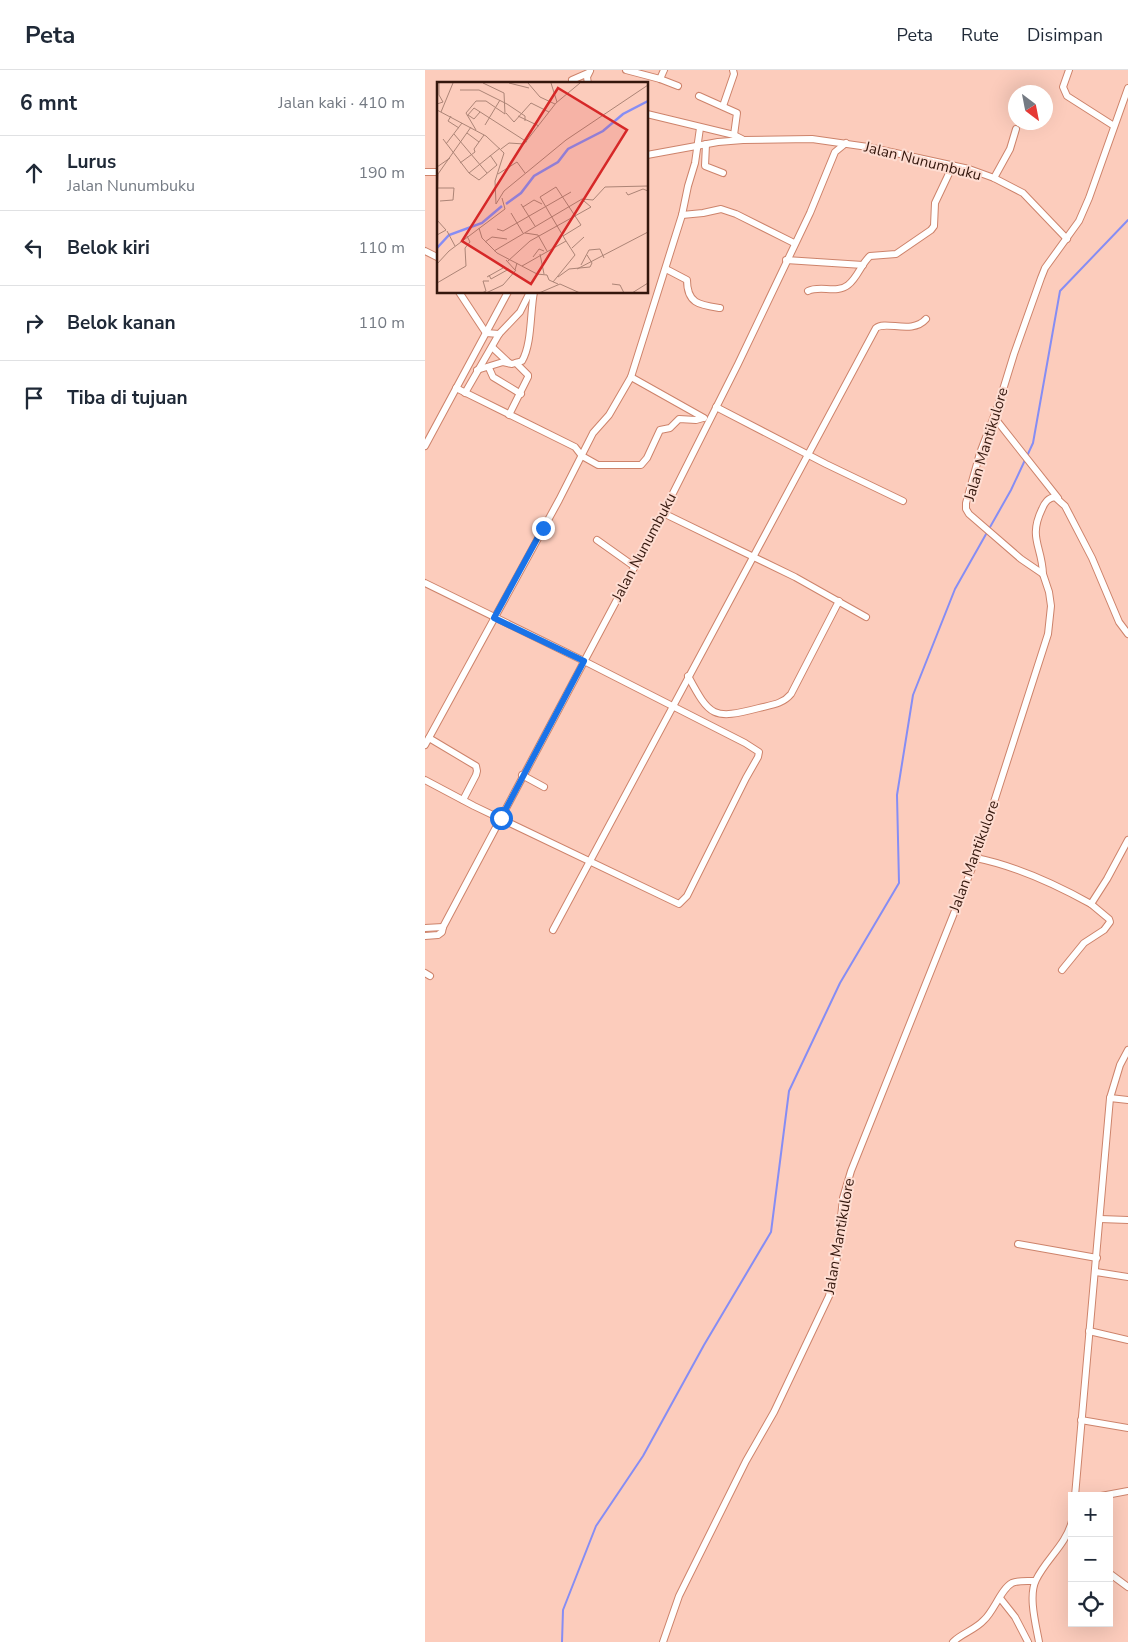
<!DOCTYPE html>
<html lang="id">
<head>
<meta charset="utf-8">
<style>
	body { margin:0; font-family:"Nunito Sans",sans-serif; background:#f6f6f7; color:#1f2937 }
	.controls { position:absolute; right:15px; bottom:15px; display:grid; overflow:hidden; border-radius:0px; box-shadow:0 5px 20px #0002 }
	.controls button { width:45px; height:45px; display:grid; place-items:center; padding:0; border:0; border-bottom:1px solid #e0e1e3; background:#fff; color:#1f2937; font:25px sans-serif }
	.compass { position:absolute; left:583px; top:15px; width:45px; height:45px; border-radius:50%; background:#fff; box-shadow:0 5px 20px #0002; rotate:148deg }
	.stop { position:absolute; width:15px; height:15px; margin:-11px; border:4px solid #1a73e8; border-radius:50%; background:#fff }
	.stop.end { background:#1a73e8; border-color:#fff; box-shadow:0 1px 5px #0008 }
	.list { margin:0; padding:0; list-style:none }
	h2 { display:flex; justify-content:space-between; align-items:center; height:65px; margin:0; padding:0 20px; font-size:21px }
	h2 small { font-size:16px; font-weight:400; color:#747a83 }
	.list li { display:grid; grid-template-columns:32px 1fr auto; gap:15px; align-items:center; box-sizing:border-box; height:75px; padding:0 20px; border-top:1px solid #e0e1e3 }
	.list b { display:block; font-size:19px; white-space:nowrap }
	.list p { margin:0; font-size:16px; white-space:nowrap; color:#747a83 }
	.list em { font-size:16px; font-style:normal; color:#747a83 }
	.icon { flex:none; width:28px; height:28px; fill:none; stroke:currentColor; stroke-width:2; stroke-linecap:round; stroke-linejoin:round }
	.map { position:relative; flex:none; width:703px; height:1572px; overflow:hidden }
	header { display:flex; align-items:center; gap:30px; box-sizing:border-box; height:70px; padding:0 25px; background:#fff; border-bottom:1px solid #e0e1e3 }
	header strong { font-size:24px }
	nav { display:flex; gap:28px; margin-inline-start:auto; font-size:18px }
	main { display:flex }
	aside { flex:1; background:#fff }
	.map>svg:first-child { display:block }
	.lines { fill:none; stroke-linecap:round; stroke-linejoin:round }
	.stream { stroke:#868df4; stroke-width:2 }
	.street-casing { stroke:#cd836b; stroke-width:8 }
	.street { stroke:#fff; stroke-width:6 }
	.route { stroke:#1a73e8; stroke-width:6 }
	.labels { text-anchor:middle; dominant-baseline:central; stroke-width:4; stroke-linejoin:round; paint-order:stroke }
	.street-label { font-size:15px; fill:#34170d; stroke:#feddd2 }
	.inset-river { fill:none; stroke:#868df4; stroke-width:2.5 }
	.inset-road { fill:none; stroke:#ac8476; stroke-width:1 }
	.view { fill:#d62828; fill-opacity:0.15; stroke:#d62828; stroke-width:2.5 }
	.inset-edge { fill:none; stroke:#34170d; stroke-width:2.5 }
</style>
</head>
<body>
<header>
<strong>Peta</strong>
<nav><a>Peta</a><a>Rute</a><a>Disimpan</a></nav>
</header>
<main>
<aside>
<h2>6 mnt<small>Jalan kaki · 410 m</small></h2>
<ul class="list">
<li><svg class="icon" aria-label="ahead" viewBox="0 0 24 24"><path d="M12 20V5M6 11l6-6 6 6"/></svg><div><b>Lurus</b><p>Jalan Nunumbuku</p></div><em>190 m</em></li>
<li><svg class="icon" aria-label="left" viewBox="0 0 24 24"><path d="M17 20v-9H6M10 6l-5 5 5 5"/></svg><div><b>Belok kiri</b></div><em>110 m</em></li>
<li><svg class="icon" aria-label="right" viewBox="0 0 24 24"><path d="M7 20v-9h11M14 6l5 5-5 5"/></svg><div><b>Belok kanan</b></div><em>110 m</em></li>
<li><svg class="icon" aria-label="arrive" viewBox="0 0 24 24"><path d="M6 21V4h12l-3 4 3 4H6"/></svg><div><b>Tiba di tujuan</b></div></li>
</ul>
</aside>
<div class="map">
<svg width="703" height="1572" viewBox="0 0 703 1572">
	<rect width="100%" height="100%" fill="#fcccbc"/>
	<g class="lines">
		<!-- stream -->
		<g class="stream">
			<polyline points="602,386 608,373 635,221 703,150"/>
			<polyline points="137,1572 138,1540 171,1456 218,1386 279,1275 346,1162 364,1021 415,913 474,813 472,725 488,625 530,519 586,420 600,390"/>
		</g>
		<defs>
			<g id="street">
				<polyline points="201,0 235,9 253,16"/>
				<polyline points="644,0 638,17 642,26 689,56"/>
				<polyline points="235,9 239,0"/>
				<polyline points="147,10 163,3"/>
				<polyline points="163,14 162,7 165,1"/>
				<polyline points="274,26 312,43 309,65"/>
				<polyline points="298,36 309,4 308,0"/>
				<polyline points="222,44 309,65 317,69"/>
				<polyline points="281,74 280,96 298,103"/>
				<polyline points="222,85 293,72 318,70 387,69 443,77 544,99 569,108 598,123 642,169"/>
				<polyline points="0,102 14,102"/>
				<polyline points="569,108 585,79 591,59"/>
				<polyline points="257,145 278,143 296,139 311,144 369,173"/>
				<polyline points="0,181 14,188"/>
				<polyline points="361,190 438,195"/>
				<path d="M241,199L262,210C262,234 275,235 295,238"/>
				<path d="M383,221C395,215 412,224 423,215C433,207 436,194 445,186L471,184L506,160L509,156L510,133L528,95"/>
				<polyline points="34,222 61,263 74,264"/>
				<polyline points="67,277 84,293"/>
				<polyline points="64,298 68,307 96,324"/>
				<path d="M52,300L78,292L87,294L97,291C107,274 105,243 109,222"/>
				<polyline points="206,307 279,348"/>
				<polyline points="31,318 150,377 157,386 173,395 216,395 222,388 235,360 245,358 254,349 271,350 278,348"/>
				<polyline points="40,323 74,264 95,242 105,222"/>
				<polyline points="291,337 401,394 478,431"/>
				<polyline points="84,345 103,307 103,305 91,293"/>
				<polyline points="569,347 633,428"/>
				<polyline points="0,376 83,222"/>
				<polyline points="238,443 370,507 441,547"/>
				<polyline points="172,470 210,497"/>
				<path d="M618,504C617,476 603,468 617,439C620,432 623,428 630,427L640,436L667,488L694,552L703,564"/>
				<polyline points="0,513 159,591 320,673 334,682 333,687 321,708 262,826 254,834 49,736 0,710"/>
				<path d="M263,606C285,647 288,650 334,638C346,635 358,634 366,624L414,531"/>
				<polyline points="4,668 51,696 52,701 51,705 38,730"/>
				<polyline points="0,675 134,430 168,363 184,345 206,307 257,145 263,116 270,93 275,58"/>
				<polyline points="97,705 119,717"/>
				<path d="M551,788C591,796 630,814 666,834L682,809L703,770"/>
				<polyline points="0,858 18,857"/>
				<path d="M128,860L451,258C461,250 487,265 501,249"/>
				<polyline points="0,866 13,865 17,862 18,857 238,443 313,294 385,143 410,82 421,73"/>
				<polyline points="637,900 659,873 679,860 685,852 684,849 666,834"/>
				<polyline points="0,903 5,906"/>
				<polyline points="685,1028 703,1030"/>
				<polyline points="675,1149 703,1150"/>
				<polyline points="593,1174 672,1188"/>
				<polyline points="671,1202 703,1207"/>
				<polyline points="664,1261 703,1270"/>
				<polyline points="656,1350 703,1358"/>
				<polyline points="650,1426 685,1028 695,995 703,980"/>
				<polyline points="676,1426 703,1421"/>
				<polyline points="684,1503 703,1517"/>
				<polyline points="575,1528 590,1547 603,1572"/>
				<polyline points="238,1572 254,1526 321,1391 349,1342 404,1226 411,1196 418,1128 426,1101 551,788 623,564 626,536 624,522 618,504 596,489 544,444 541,439 541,433 555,383 573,336 589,284 616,208 620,198 654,151 664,128 703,18"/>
				<path d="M528,1572C537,1563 550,1560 559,1550C569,1541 576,1519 587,1513C594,1510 603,1511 610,1511"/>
				<path d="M614,1572C611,1555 603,1526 611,1510C621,1489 641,1475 647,1451"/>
			</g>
		</defs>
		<!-- street casing -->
		<use href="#street" class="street-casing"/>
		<!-- street -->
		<use href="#street" class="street"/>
	</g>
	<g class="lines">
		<!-- route -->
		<polyline class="route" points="76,748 159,591 69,548 118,458"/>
	</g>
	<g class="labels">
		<!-- street labels -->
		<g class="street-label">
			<text transform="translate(498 91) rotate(14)">Jalan Nunumbuku</text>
			<text transform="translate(561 374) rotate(-73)">Jalan Mantikulore</text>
			<text transform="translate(219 477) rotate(-62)">Jalan Nunumbuku</text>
			<text transform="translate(549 786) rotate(-70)">Jalan Mantikulore</text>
			<text transform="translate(414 1166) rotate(-80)">Jalan Mantikulore</text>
		</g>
	</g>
	<!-- overview -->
	<g transform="translate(12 12)">
		<rect width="211" height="211" fill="#fcccbc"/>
		<path class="inset-river" d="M69,122L84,111L97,94L121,80L131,67L166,49L186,32L211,19M0,166L12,153L45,141L65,124"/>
		<path class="inset-road" d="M46,1L67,11L68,32M72,1L92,6M91,1L103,15L118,22M114,1L120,20M23,8H42L70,22M0,22L6,20L2,13V1M70,22L88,34V39M0,28L49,54L67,71L58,99L59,122L67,109L129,58L211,3M4,30L16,1M69,31L77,40L94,21L112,30M31,33L37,37L43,30M14,34L11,39L22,46M30,34L37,26L90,60M81,34L102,44M48,43L63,18M39,48L29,31L39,19H49L68,32M30,51L42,60M17,52L50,91M6,57L32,91L63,66M9,62L25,41M64,67L72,61L87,62L119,21L143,1M23,81L38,70L37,67L47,53M0,85L13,76M32,91L42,98L60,83L53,73M61,92L80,80L88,91M1,106H17L16,118L3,119M189,110L191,113L206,107L211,109M84,122L98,144M0,124L1,92L34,45M86,125L97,118L105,122M74,131L86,151M0,138L9,148L0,153M42,146L45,156L60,171L100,192L110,193L112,198L121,202M60,147L66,149L134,110M10,149L18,164M88,151L101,153L110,169M48,160L55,155L70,157M135,166L147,155M57,169L145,117L156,118L168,105L211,104M103,172L107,192M96,175L102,167L107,169M69,178L78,188L80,181M71,179L93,159L154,125L147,119M0,182L12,169L68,127L65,116M144,183L152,168L163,167L167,176M85,184L129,159L103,115L119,105L144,143L126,154M140,187L211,150M52,193L54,197L72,187M50,195L66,186M121,195L132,187L153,185L155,181L150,173M116,200L138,173L129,159M0,201L29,184L28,166L33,160L30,154M175,202L183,203L187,211M45,211L49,209L46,199H52M49,211L66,203L79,188M102,211L123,202L143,211M195,211L211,201"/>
		<path class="view" d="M121,6L190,48L94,202L25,159Z"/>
		<rect width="211" height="211" class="inset-edge"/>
	</g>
</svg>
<div class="controls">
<button>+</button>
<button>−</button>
<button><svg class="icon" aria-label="locate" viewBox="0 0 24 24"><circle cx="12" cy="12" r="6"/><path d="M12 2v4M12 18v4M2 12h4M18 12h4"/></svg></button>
</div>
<svg class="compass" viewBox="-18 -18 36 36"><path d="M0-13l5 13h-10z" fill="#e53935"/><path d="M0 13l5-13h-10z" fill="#747a83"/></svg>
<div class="stop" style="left:76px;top:748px"></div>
<div class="stop end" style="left:118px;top:458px"></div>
</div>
</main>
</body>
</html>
